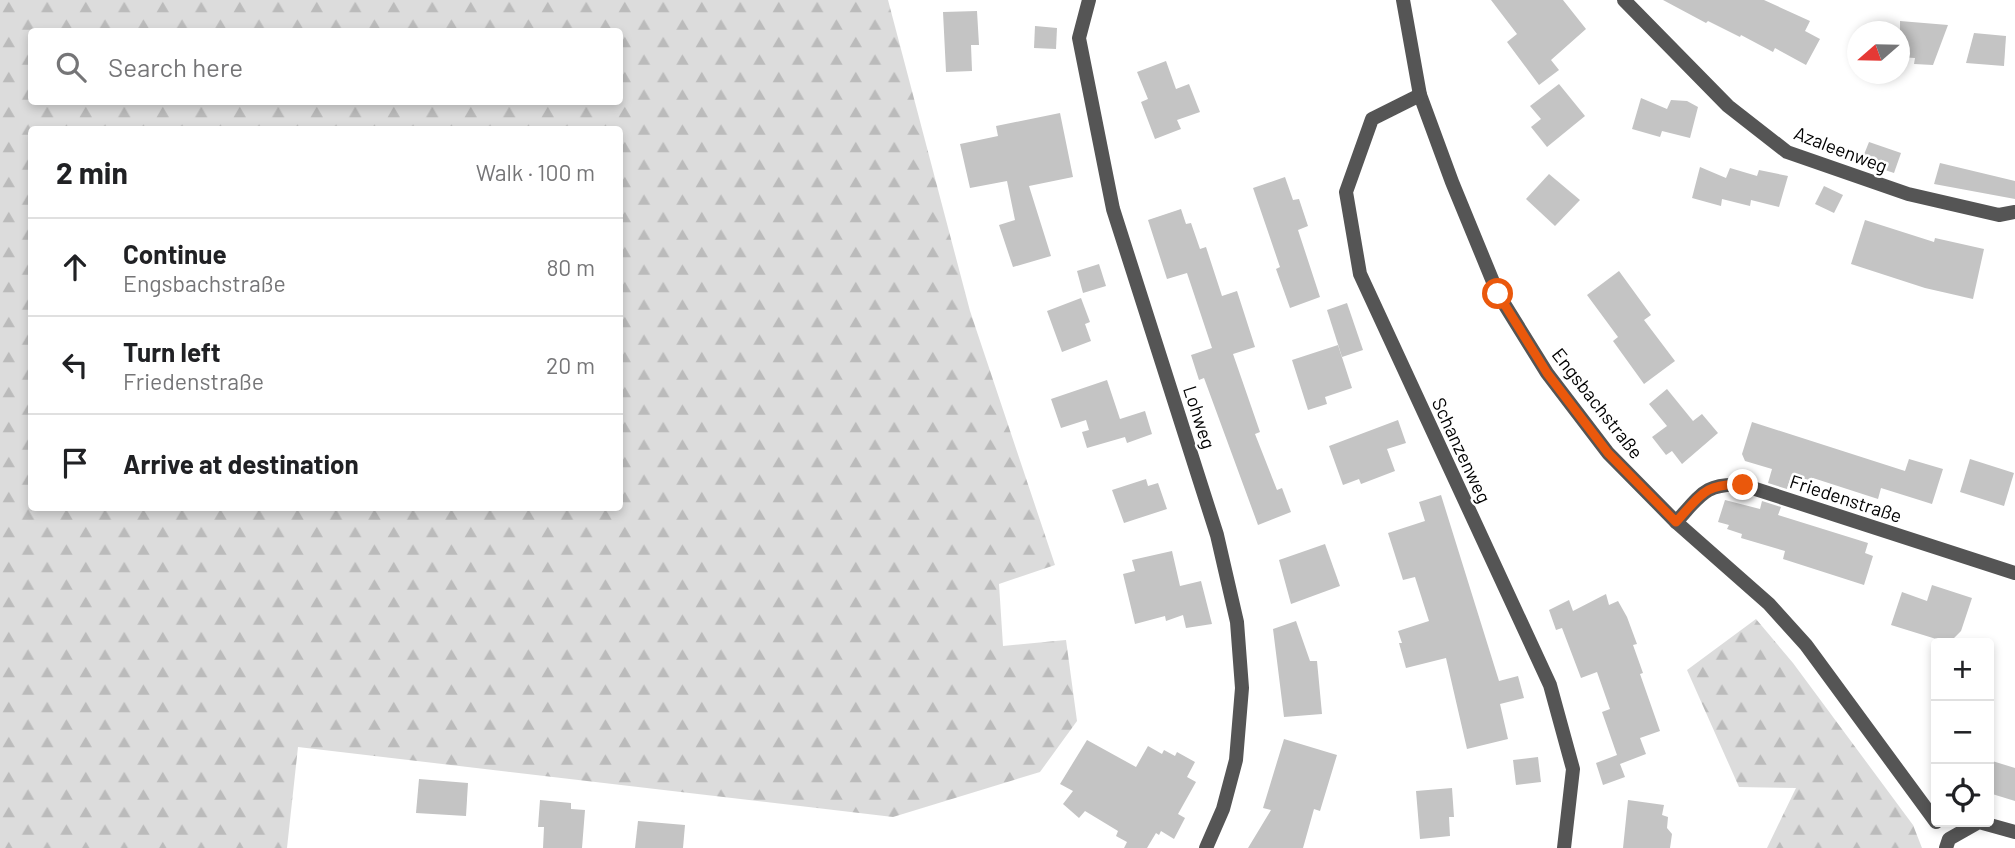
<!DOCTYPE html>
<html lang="en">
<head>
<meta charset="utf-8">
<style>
	body { margin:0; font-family:Barlow,sans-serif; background:#f2f2f2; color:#202124 }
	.controls { position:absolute; right:21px; bottom:21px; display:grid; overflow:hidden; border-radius:7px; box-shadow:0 4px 10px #0003 }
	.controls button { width:63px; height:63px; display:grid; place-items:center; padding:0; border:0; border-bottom:2px solid #e0e0e0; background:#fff; color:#202124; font:35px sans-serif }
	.compass { position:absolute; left:1847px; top:21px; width:63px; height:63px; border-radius:50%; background:#fff; box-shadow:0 4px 10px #0003; rotate:250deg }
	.stop { position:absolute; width:21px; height:21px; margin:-16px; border:5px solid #ea580c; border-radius:50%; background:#fff }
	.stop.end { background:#ea580c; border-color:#fff; box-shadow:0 2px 7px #0008 }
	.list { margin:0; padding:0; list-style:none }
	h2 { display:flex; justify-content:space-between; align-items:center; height:91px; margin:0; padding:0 28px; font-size:30px }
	h2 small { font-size:23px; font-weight:400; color:#757577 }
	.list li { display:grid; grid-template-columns:46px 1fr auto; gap:21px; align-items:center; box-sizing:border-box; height:98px; padding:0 28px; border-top:2px solid #e0e0e0 }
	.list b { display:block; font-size:26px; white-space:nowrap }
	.list p { margin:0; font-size:23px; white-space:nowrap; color:#757577 }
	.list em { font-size:23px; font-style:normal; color:#757577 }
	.icon { flex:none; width:38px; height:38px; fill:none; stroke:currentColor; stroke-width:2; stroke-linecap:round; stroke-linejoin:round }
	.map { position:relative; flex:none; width:2015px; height:848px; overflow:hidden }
	.search { position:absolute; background:#fff; box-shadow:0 4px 10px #0003; left:28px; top:28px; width:595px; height:77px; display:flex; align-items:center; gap:18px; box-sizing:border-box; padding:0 24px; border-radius:7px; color:#757577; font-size:26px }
	.panel { position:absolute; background:#fff; box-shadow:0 4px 10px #0003; left:28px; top:126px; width:595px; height:385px; border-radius:7px }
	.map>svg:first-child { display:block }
	.forest { fill:url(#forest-firs); fill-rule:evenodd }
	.building { fill:#c4c4c4 }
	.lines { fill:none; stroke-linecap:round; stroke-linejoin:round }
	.street { stroke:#555; stroke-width:14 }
	.route { stroke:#ea580c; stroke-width:9 }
	.labels { text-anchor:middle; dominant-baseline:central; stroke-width:5; stroke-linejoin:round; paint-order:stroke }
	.street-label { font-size:19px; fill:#000; stroke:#fff }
</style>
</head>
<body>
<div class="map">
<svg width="2015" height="848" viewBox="0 0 2015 848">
	<defs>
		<pattern id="forest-firs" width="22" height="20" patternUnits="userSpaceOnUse" patternTransform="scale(1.75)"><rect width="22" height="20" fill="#dcdcdc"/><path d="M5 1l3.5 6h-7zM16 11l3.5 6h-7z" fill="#bbb"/></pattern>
	</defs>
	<rect width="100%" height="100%" fill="#fff"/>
	<!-- forest -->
	<g class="forest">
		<path d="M0,0H888L970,311L1055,565L999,584L1003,646L1066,640L1077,721L1040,772L893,817L298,747L287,848H0ZM32,32H620V102H32ZM32,130H620V508H32Z"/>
		<polygon points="1756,619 1793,663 1913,825 1922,848 1767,848 1796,788 1739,787 1687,670"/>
	</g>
	<!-- building -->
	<g class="building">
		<polygon points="1491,0 1563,0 1586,29 1551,60 1559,70 1539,85 1507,42 1517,34"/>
		<polygon points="1663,0 1764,0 1810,21 1805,31 1820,39 1806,65 1775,48 1773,52 1741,35 1740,37 1708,21 1706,23"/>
		<polygon points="977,11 979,45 971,45 972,71 946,72 943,12"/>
		<polygon points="1900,21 1948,25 1933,65 1914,64 1915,58 1900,57"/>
		<polygon points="1035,26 1057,28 1056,49 1034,48"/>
		<polygon points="1974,33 2006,36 2004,66 1966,63"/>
		<polygon points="1166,61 1176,89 1189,84 1200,112 1177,120 1181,129 1155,139 1141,102 1148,99 1137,72"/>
		<polygon points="1559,84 1585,116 1547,147 1531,127 1541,119 1530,106"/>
		<polygon points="1641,98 1667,109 1671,100 1687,101 1698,107 1690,138 1662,131 1660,137 1632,129"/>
		<polygon points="1060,113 1073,177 1029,186 1051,256 1013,267 999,225 1015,220 1007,181 970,188 960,144 998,136 996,126"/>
		<polygon points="1869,142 1901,153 1894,173 1861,162"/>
		<polygon points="1940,163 2015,181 2015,199 1934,184"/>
		<polygon points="1700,167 1726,178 1730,168 1757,176 1759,170 1788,176 1779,207 1751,200 1750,206 1722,199 1721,206 1692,198"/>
		<polygon points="1549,174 1580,200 1555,226 1526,199"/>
		<polygon points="1285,177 1293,200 1299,199 1308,226 1298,230 1320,297 1290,308 1276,269 1280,267 1253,188"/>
		<polygon points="1824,186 1843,195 1834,213 1815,204"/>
		<polygon points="1181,209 1186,224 1191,223 1200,249 1206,247 1222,296 1237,291 1255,347 1233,354 1260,432 1255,434 1277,490 1282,488 1291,512 1258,525 1204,378 1199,380 1191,355 1212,348 1187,273 1167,279 1148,220"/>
		<polygon points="1865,220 1934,242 1935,238 1984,249 1973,299 1925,288 1851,264"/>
		<polygon points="1099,264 1106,286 1083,293 1077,271"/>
		<polygon points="1619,271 1651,315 1644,320 1675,361 1644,384 1613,341 1618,337 1587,295"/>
		<polygon points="1081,298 1090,322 1085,324 1091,341 1062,352 1047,311"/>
		<polygon points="1347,303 1363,350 1342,357 1327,310"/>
		<polygon points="1338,345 1352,388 1325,397 1327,404 1308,410 1292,360"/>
		<polygon points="1107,380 1120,419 1145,411 1152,434 1127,443 1125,437 1087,448 1082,432 1089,430 1086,420 1061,428 1051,399"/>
		<polygon points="1667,389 1693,421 1702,414 1718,433 1682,464 1672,451 1666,455 1652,437 1667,426 1649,404"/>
		<polygon points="1398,420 1406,443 1387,449 1395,471 1361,484 1359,479 1343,485 1329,446"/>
		<polygon points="1752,422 1905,471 1909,459 1943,469 1932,504 1881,488 1878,499 1813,478 1810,480 1791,476 1787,489 1768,483 1772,469 1745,461 1742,454"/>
		<polygon points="1970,459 2014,473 2004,506 1960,492"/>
		<polygon points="1146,479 1148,486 1158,483 1167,509 1124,523 1112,490"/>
		<polygon points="1441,495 1499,681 1518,676 1524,698 1500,704 1508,739 1467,749 1446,658 1406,668 1399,643 1402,643 1398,631 1429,621 1415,577 1403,580 1388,533 1425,521 1419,502"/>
		<polygon points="1725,500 1760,509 1762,501 1781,507 1778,515 1868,543 1865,553 1873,556 1864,585 1783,559 1785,551 1741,538 1742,534 1727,529 1729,525 1718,522"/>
		<polygon points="1325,544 1340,586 1291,604 1279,560"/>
		<polygon points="1172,551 1180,586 1201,581 1212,624 1186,628 1183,615 1166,621 1165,616 1135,624 1123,574 1135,571 1132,560"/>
		<polygon points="1932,585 1972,598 1961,631 1949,643 1891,625 1902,592 1927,601"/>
		<polygon points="1606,594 1609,605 1618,601 1627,617 1637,644 1633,645 1643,673 1640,674 1660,731 1640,738 1646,754 1620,764 1625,777 1603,785 1596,763 1617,755 1602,712 1610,709 1597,672 1581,678 1562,628 1556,630 1549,610 1569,600 1573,611"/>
		<polygon points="1296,621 1310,661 1317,661 1322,714 1284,717 1273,629"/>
		<polygon points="1284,739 1337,755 1320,811 1314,809 1303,848 1248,848 1271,810 1263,808"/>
		<polygon points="1087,740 1136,767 1148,746 1162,754 1164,750 1175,756 1177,752 1195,762 1187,777 1196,782 1178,814 1185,818 1174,839 1161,831 1159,835 1156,833 1147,848 1124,848 1127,842 1116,836 1118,831 1085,811 1079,818 1063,804 1073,791 1060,784"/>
		<polygon points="1538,757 1541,782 1516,785 1513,760"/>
		<polygon points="1989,760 2015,768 2015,801 1989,793"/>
		<polygon points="419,779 468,783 466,816 416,813"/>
		<polygon points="1452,788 1454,817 1449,817 1450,836 1420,839 1416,791"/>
		<polygon points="540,800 571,803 571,809 585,810 582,848 543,848 544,827 538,827"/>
		<polygon points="1628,800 1664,805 1662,815 1668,817 1667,828 1672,834 1670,848 1623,848"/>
		<polygon points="638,821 685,825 683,848 635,848"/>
	</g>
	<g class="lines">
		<!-- street -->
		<g class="street">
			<polyline points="1089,0 1079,38 1113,209 1217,535 1237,622 1242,688 1236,760 1223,809 1206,848"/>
			<polyline points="1403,0 1420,95 1452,182 1498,294 1547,373 1608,453 1676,522 1769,604 1806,645 1936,822"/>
			<polyline points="1624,0 1728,106 1787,152 1908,194 1999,215 2015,212"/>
			<polyline points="1420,95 1372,119 1346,192 1360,274 1550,685 1573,769 1564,848"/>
			<path d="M1676,522C1700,496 1705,482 1743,485L2015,573"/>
			<polyline points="1946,848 1949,839 1979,822 2015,832"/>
		</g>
	</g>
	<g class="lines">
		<!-- route -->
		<path class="route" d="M1498,294L1547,373L1608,453L1676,522C1700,496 1705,482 1743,485"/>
	</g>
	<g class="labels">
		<!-- street labels -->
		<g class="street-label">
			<text transform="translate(1841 149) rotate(21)">Azaleenweg</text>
			<text transform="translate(1598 403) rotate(52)">Engsbachstraße</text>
			<text transform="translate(1200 417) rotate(72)">Lohweg</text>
			<text transform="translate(1462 450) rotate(65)">Schanzenweg</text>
			<text transform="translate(1846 498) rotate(18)">Friedenstraße</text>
		</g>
	</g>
</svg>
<div class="controls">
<button>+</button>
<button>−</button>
<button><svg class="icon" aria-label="locate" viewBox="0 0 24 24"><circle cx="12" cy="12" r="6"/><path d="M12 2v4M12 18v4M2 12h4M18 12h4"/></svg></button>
</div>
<svg class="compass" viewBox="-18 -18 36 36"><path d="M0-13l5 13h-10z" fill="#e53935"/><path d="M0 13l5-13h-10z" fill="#757577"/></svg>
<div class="stop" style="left:1498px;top:294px"></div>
<div class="stop end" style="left:1743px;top:485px"></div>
<div class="search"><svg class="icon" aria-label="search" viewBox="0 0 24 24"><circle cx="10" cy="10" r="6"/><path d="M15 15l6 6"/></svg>Search here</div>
<section class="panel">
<h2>2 min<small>Walk · 100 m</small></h2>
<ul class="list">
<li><svg class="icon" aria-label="ahead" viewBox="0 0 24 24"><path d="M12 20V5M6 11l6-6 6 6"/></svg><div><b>Continue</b><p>Engsbachstraße</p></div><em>80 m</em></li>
<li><svg class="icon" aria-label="left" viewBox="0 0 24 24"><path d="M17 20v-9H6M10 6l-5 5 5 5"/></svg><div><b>Turn left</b><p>Friedenstraße</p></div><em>20 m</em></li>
<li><svg class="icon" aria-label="arrive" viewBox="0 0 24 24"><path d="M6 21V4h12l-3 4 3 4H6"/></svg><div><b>Arrive at destination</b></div></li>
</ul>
</section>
</div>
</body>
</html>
